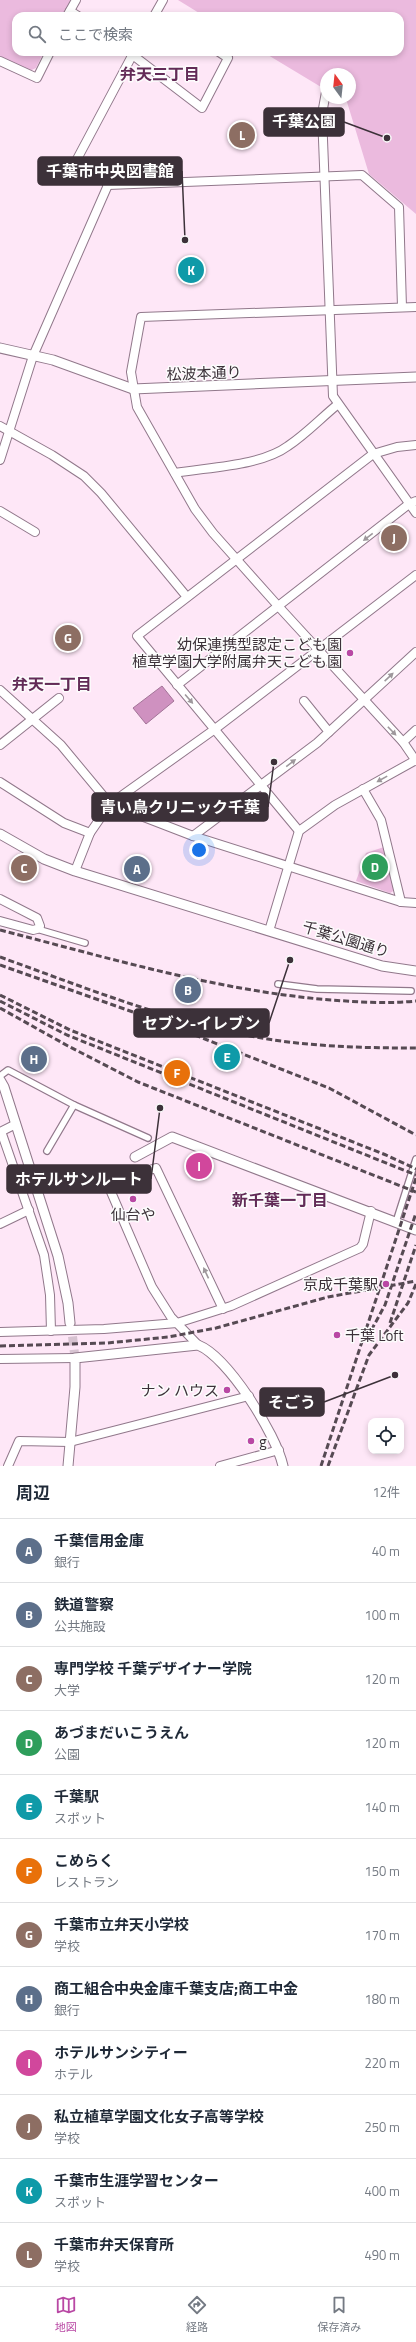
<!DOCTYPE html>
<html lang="ja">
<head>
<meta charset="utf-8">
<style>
	body { margin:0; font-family:"Titillium Web","Noto Sans JP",sans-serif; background:#f2f2f3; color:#1f2937 }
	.controls { position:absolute; right:12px; bottom:12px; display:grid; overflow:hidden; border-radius:8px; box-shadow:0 2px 6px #0003 }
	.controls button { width:36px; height:36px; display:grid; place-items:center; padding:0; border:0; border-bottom:1px solid #e0e1e3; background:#fff; color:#1f2937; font:20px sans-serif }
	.compass { position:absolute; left:320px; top:68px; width:36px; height:36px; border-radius:50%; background:#fff; box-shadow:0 2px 6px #0003; rotate:345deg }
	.you { position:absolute; left:199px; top:850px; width:14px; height:14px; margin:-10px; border:3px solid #fff; border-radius:50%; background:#1a73e8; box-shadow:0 0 0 6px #1a73e833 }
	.badge { display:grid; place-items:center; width:26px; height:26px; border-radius:50%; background:#b948a4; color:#fff; font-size:13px; font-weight:700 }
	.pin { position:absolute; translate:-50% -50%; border:2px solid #fff; box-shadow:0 1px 4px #0006 }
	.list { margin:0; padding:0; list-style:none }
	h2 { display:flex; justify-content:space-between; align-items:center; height:52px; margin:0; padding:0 16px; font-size:17px }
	h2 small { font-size:13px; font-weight:400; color:#747a83 }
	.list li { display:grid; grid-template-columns:26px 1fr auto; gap:12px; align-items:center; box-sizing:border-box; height:64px; padding:0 16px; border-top:1px solid #e0e1e3 }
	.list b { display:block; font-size:15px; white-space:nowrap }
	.list p { margin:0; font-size:13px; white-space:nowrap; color:#747a83 }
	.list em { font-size:13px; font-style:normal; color:#747a83 }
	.icon { flex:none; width:22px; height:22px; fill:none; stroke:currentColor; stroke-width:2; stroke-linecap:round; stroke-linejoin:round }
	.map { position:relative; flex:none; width:416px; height:1466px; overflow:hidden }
	.search { position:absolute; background:#fff; box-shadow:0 2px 6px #0003; left:12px; right:12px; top:12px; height:44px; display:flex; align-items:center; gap:10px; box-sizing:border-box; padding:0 14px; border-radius:12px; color:#747a83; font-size:15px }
	.sheet { height:820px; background:#fff }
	nav { display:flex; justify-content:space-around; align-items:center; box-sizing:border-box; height:56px; border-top:1px solid #e0e1e3; background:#fff; font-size:11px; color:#747a83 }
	nav a { display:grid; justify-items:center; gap:2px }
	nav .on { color:#b948a4 }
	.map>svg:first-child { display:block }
	.green { fill:#ebbade }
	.water { fill:#cf91c0; stroke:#a37498 }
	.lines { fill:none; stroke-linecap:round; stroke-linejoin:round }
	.tertiary-tunnel { stroke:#d7c3d1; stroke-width:9; stroke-dasharray:9 4.5; stroke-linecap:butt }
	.pedestrian-casing { stroke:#91788b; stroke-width:8 }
	.minor-casing { stroke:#91788b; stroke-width:10 }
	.tertiary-casing { stroke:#91788b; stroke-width:11 }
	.pedestrian { stroke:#fff; stroke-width:5.5 }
	.minor { stroke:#fff; stroke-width:8 }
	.tertiary { stroke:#fff; stroke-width:9 }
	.rail { stroke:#564a53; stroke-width:3; stroke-dasharray:6 3; stroke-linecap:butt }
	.oneway { fill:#9e989c }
	.poi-dot { fill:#b948a4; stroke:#fcfcfc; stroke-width:1.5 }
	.labels { text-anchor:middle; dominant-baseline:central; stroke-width:3; stroke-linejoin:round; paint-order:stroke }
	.street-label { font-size:15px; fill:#3c3139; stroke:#fcfcfc }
	.poi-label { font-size:15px; fill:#3c3139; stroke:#fcfcfc; text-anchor:end }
	.neighbourhood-label { font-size:16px; font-weight:bold; fill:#622b57; stroke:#fcfcfc }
	.leader { fill:none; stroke:#3c3139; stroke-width:1.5 }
	.callout-dot { fill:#3c3139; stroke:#fcfcfc; stroke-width:1.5 }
	.callout { fill:#3c3139; stroke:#3c3139; stroke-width:1.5 }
	.callout-label { font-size:16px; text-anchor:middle; font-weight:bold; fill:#fff }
</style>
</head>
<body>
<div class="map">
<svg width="416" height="1466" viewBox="0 0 416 1466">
	<rect width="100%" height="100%" fill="#fee7f7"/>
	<!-- green -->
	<g class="green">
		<polygon points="0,0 71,0 63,16 16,16 16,52 44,52 36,68 27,72 0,60"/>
		<polygon points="178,0 416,0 416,214 369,174 347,102 340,98 350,98 350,74 326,74 326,90 263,52 400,52 400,16 204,16"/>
		<polygon points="384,847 395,890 390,893 356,881 366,853"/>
	</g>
	<!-- water -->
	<polygon class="water" points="162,686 174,701 146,724 133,708"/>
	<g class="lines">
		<!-- tertiary-tunnel -->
		<polyline class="tertiary-tunnel" points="71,1323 75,1358"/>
		<defs>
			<g id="pedestrian">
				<polyline points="37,929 85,943"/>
				<polyline points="278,984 317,989 411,991"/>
				<polyline points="0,1076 8,1070 74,1105 47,1151"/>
				<polyline points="74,1105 148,1138"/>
				<polyline points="396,1222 416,1159"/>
			</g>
			<g id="minor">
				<polyline points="70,11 78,16"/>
				<polyline points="67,16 76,0"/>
				<polyline points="154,16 163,0"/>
				<polyline points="130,53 202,108 228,58 219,52"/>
				<polyline points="0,61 37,78 50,52"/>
				<polyline points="326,92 322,114 333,396 416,513"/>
				<polyline points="108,185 362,175 399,207 402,307"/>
				<polyline points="108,185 100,175 76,161 134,52"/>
				<polyline points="416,307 141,317 131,372 137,407 195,509 213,533 279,607 403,742 416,761"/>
				<polyline points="0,426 52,455 84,476 101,493 187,597"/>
				<polyline points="0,460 33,356 108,185"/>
				<path d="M175,473C209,467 261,466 288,446C306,434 321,418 337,405"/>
				<polyline points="0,511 35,532"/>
				<polyline points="177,685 409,504 416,501"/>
				<polyline points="0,690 61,745 110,804 193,836 401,902 416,903"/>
				<polyline points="304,701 329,732"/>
				<polyline points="403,742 416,730"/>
				<polyline points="0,745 59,698"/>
				<polyline points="0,782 64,823 90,833"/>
				<polyline points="363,789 381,820 401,902"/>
				<polyline points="299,831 137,636 373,454 397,447 416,445"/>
				<polyline points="193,836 317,743 416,652"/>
				<polyline points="75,871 90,833 110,804 215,729 416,575"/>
				<polyline points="0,899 37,918 40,926 37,929 33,930 0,921"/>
				<polyline points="269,931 299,831 335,805 416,760"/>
				<polyline points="16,1124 2,1131 2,1134 44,1255 50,1295 51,1331"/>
				<polyline points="120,1179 156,1168 223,1309"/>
				<polyline points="108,1185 152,1287 171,1317 198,1345"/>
				<polyline points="0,1224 29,1210"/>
				<polyline points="0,1332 104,1329 177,1323 231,1306 360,1248 363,1244 371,1211"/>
				<polyline points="0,1359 75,1358"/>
				<polyline points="8,1466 19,1441 70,1442 249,1396"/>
				<polyline points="220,1466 279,1450"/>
			</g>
			<g id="tertiary">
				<polyline points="0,348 53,360 133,389 416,377"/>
				<polyline points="0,834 44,859 75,871 382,966 416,971"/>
				<polyline points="0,1080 4,1087 58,1256 68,1303 70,1323"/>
				<polyline points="135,1157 172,1137 416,1230"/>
				<path d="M68,1466L75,1387V1358L198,1345C228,1357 276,1434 283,1466"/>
			</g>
		</defs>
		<!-- pedestrian casing -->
		<use href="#pedestrian" class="pedestrian-casing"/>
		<!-- minor casing -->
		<use href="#minor" class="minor-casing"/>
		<!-- tertiary casing -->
		<use href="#tertiary" class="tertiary-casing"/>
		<!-- pedestrian -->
		<use href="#pedestrian" class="pedestrian"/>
		<!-- minor -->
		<use href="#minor" class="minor"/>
		<!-- tertiary -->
		<use href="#tertiary" class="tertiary"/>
		<!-- rail -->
		<g class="rail">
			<path d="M0,930C109,958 219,991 331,1000C359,1002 388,1004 416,1001"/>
			<path d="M0,957C89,989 180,1026 274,1040C321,1047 369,1048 416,1048"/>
			<polyline points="0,965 167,1024 329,1088 416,1135"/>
			<polyline points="0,995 70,1030 386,1155 416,1169"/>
			<polyline points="0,1001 67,1035 416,1175"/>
			<polyline points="0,1008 68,1046 138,1082 416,1192"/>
			<polyline points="390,1323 416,1245"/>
			<polyline points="367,1338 385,1305 416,1213"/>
			<polyline points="0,1346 107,1343 168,1337 216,1328 328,1297 416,1281"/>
			<polyline points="321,1466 416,1178"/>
			<polyline points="328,1466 369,1355 408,1303 416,1284"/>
		</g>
	</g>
	<!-- one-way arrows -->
	<defs><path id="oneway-solid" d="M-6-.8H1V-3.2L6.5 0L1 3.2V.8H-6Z"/></defs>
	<g class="oneway">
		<use href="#oneway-solid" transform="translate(368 537) rotate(142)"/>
		<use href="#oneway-solid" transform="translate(389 677) rotate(-43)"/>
		<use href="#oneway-solid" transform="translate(189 699) rotate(49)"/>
		<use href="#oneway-solid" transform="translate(392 731) rotate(46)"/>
		<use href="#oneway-solid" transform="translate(291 763) rotate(-37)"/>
		<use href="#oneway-solid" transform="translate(382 779) rotate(151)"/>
		<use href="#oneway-solid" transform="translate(206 1273) rotate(-115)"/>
	</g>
	<!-- markers -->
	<g class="poi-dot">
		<circle cx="350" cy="653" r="4"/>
		<circle cx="133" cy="1199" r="4"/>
		<circle cx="386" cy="1284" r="4"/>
		<circle cx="337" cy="1335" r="4"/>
		<circle cx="227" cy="1390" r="4"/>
		<circle cx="251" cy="1441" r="4"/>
	</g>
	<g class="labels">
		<!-- street labels -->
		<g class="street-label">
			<text transform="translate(204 373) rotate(-2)">松波本通り</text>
			<text transform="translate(346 939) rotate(17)">千葉公園通り</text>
		</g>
		<!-- poi labels -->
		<g class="poi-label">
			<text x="342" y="644">幼保連携型認定こども園<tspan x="342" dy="17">植草学園大学附属弁天こども園</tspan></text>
			<text x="133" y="1214" text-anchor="middle">仙台や</text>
			<text x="378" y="1284">京成千葉駅</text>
			<text x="345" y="1335" text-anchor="start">千葉 Loft</text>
			<text x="219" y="1390">ナン ハウス</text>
			<text x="259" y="1441" text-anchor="start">g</text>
		</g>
		<!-- neighbourhood labels -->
		<g class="neighbourhood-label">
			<text x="160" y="74">弁天三丁目</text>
			<text x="52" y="684">弁天一丁目</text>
			<text x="280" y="1200">新千葉一丁目</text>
		</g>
	</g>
	<!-- callouts -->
	<path class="leader" d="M387 138L344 122M185 240L182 171M274 762L268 807M290 960L269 1023M160 1108L151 1179M395 1375L324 1402"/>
	<g class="callout-dot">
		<circle cx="387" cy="138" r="4"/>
		<circle cx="185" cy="240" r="4"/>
		<circle cx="274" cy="762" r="4"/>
		<circle cx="290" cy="960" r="4"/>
		<circle cx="160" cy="1108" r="4"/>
		<circle cx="395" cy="1375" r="4"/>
	</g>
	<g class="callout">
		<rect x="264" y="108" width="80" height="28" rx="4"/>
		<rect x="38" y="157" width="144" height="28" rx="4"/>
		<rect x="92" y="793" width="176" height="28" rx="4"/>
		<rect x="134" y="1009" width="135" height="28" rx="4"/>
		<rect x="7" y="1165" width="144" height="28" rx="4"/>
		<rect x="260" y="1388" width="64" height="28" rx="4"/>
	</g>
	<g class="callout-label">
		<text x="304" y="127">千葉公園</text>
		<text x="110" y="177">千葉市中央図書館</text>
		<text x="180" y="813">青い鳥クリニック千葉</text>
		<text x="201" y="1029">セブン-イレブン</text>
		<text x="79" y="1185">ホテルサンルート</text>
		<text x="292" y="1408">そごう</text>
	</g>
</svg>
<div class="controls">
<button><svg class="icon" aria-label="locate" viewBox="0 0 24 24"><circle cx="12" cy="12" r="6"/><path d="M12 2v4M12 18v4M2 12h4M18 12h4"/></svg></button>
</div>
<svg class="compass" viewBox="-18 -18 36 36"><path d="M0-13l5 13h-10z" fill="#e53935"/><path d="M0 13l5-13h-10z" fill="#747a83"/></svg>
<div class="you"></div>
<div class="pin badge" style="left:137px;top:869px;background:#5c6f8a">A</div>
<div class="pin badge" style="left:188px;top:990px;background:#5c6f8a">B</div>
<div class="pin badge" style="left:24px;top:868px;background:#8d6e63">C</div>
<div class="pin badge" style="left:375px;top:867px;background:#2e9e5b">D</div>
<div class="pin badge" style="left:227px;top:1057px;background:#0f9aa8">E</div>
<div class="pin badge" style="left:177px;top:1073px;background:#e8710a">F</div>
<div class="pin badge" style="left:68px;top:638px;background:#8d6e63">G</div>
<div class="pin badge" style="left:34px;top:1059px;background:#5c6f8a">H</div>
<div class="pin badge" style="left:199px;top:1166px;background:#d1479c">I</div>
<div class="pin badge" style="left:394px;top:538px;background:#8d6e63">J</div>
<div class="pin badge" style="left:191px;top:270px;background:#0f9aa8">K</div>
<div class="pin badge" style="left:242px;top:135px;background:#8d6e63">L</div>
<div class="search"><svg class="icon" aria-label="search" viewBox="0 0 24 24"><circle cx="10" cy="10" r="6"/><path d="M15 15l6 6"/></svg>ここで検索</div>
</div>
<section class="sheet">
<h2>周辺<small>12件</small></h2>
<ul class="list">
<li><span class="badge" style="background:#5c6f8a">A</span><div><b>千葉信用金庫</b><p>銀行</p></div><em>40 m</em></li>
<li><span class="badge" style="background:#5c6f8a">B</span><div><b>鉄道警察</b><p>公共施設</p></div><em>100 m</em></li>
<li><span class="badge" style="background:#8d6e63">C</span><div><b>専門学校 千葉デザイナー学院</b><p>大学</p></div><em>120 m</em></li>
<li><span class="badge" style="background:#2e9e5b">D</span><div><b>あづまだいこうえん</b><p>公園</p></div><em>120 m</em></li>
<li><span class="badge" style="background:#0f9aa8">E</span><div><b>千葉駅</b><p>スポット</p></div><em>140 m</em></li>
<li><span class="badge" style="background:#e8710a">F</span><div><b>こめらく</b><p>レストラン</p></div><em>150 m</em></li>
<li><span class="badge" style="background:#8d6e63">G</span><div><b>千葉市立弁天小学校</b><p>学校</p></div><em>170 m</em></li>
<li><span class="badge" style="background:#5c6f8a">H</span><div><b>商工組合中央金庫千葉支店;商工中金</b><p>銀行</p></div><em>180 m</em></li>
<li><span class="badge" style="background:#d1479c">I</span><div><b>ホテルサンシティー</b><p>ホテル</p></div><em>220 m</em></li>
<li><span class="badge" style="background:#8d6e63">J</span><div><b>私立植草学園文化女子高等学校</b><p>学校</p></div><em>250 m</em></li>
<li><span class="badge" style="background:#0f9aa8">K</span><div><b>千葉市生涯学習センター</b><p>スポット</p></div><em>400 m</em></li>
<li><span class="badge" style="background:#8d6e63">L</span><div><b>千葉市弁天保育所</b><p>学校</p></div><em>490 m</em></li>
</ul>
</section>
<nav>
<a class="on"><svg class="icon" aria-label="map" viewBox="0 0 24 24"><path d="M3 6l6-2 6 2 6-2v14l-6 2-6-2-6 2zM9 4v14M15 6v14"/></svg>地図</a>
<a><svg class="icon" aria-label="directions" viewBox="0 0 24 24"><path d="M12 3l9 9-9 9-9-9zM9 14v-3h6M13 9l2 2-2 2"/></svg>経路</a>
<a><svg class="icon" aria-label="saved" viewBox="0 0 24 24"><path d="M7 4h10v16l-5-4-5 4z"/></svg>保存済み</a>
</nav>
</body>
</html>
